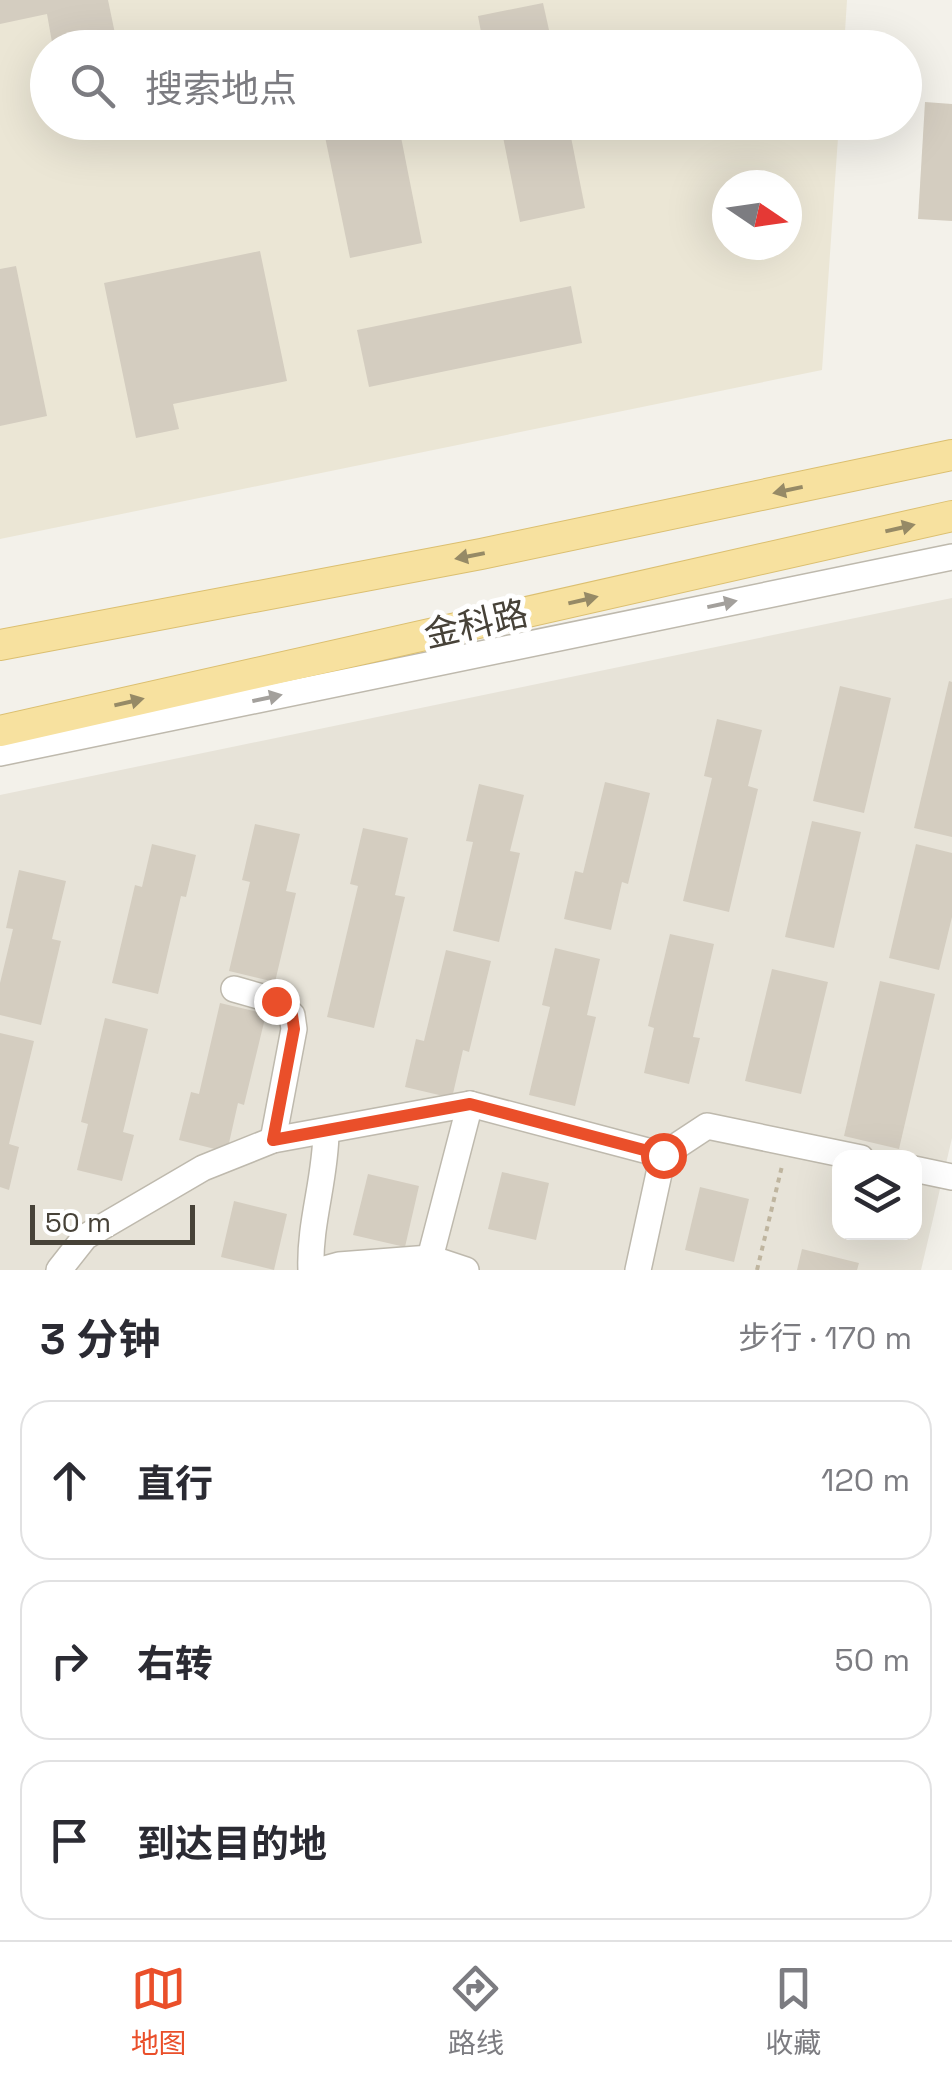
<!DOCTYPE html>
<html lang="zh">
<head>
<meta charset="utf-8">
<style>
	body { margin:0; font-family:"Space Grotesk","Noto Sans SC",sans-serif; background:#f2f2f3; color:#2b2b33 }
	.controls { position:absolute; right:30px; bottom:30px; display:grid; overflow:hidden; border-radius:20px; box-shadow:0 10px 40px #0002 }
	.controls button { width:90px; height:90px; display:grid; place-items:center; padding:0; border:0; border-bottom:2px solid #e1e1e2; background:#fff; color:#2b2b33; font:50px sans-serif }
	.compass { position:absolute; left:712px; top:170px; width:90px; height:90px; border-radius:50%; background:#fff; box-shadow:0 10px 40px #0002; rotate:103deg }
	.scale { position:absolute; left:30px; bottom:25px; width:165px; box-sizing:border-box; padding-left:10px; border:5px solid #474238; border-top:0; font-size:28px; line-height:35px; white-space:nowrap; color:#474238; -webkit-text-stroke:8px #fff; paint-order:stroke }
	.stop { position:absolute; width:30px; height:30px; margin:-22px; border:8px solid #ea4f2a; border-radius:50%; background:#fff }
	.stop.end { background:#ea4f2a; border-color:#fff; box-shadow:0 2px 10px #0008 }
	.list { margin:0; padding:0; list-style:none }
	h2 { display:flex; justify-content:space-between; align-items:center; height:130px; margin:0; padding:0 40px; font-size:42px }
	h2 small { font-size:32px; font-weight:400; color:#7c7c81 }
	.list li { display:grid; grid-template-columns:65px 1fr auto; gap:30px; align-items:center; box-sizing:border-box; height:160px; margin:0 20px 20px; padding:0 20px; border:2px solid #e1e1e2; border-radius:30px }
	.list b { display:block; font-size:38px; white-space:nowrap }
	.list em { font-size:32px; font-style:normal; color:#7c7c81 }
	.icon { flex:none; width:55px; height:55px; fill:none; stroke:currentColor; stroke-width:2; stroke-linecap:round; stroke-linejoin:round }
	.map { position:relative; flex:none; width:952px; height:1270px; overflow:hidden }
	.search { position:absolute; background:#fff; box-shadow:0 10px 40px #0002; left:30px; right:30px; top:30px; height:110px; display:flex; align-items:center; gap:25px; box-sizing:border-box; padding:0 35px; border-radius:55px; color:#7c7c81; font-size:38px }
	.sheet { height:670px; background:#fff }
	nav { display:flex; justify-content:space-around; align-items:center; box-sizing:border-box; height:140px; border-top:2px solid #e1e1e2; background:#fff; font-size:28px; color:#7c7c81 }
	nav a { display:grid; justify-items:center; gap:5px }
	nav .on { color:#ea4f2a }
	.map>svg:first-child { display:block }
	.residential { fill:#e7e3d8; fill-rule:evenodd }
	.education { fill:#ebe6d5; fill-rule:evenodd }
	.building { fill:#d4cdc0 }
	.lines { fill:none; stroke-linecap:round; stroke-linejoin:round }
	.minor-casing { stroke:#beb9ad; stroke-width:28 }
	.major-casing { stroke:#dbbf70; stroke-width:32 }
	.path { stroke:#bfb59f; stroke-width:4; stroke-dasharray:5 5; stroke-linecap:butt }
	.minor { stroke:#fff; stroke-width:25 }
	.major { stroke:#f7e19f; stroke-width:30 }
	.oneway { fill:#968a66 }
	.oneway2 { fill:#a3a09c }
	.route { stroke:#ea4f2a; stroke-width:12 }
	.labels { text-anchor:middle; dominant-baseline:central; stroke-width:10; stroke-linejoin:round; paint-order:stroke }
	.street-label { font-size:35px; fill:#474238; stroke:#fff }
</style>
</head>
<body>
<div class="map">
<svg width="952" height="1270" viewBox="0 0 952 1270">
	<rect width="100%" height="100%" fill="#f3f1ea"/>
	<!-- residential -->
	<path class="residential" d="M952,598V1138L921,1270H0V795ZM840,1158H914V1232H840Z"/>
	<!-- education -->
	<path class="education" d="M0,0H847L844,47L48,48V122L839,123L822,370L0,539ZM727,185H787V245H727Z"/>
	<!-- building -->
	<g class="building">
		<polygon points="0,0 108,0 118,48 53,48 47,14 0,24"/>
		<polygon points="543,3 553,48 484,48 478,16"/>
		<polygon points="380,35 383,48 328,48 327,46"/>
		<polygon points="925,102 952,104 952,221 918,219"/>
		<polygon points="322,122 398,122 422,243 350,258"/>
		<polygon points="500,122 568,122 585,208 520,222"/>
		<polygon points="260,251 287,381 173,404 179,429 136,438 104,283"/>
		<polygon points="16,266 47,416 0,426 0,269"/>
		<polygon points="571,286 582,343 369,387 357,330"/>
		<polygon points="949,681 952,682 952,837 914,828"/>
		<polygon points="840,686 891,698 864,813 813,801"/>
		<polygon points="717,719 762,730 748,786 758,789 729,912 683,901 712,778 704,776"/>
		<polygon points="605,782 650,793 628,884 622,882 611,930 564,919 575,871 583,873"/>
		<polygon points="479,784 524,795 510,851 520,853 499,942 453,931 473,842 466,841"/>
		<polygon points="812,821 861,832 834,948 785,937"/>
		<polygon points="255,824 300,834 286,891 296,893 275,982 229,971 250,882 242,880"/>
		<polygon points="363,828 408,838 395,895 405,897 374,1028 327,1017 358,886 350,884"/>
		<polygon points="152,844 196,855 186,897 181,896 158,994 112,983 135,885 142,887"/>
		<polygon points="916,844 952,853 952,917 939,970 889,958"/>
		<polygon points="19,870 66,881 52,939 61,941 41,1025 0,1015 0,983 13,929 6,928"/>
		<polygon points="670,934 714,944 693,1037 700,1038 689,1084 644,1073 654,1028 648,1026"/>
		<polygon points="555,948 600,959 587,1015 596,1017 575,1106 529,1095 550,1007 542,1005"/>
		<polygon points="446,950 491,961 469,1052 463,1050 452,1098 405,1087 416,1039 424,1041"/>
		<polygon points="772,969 828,982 801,1094 745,1081"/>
		<polygon points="880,981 935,994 899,1149 844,1136"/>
		<polygon points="220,1003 266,1014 244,1105 238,1103 227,1152 179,1140 191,1092 199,1094"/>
		<polygon points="105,1018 148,1029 123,1132 134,1135 122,1181 77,1170 88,1124 81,1122"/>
		<polygon points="0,1033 34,1041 9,1144 19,1147 9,1190 0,1187"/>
		<polygon points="502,1172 549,1183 536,1240 488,1229"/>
		<polygon points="368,1174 419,1186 405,1247 353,1235"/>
		<polygon points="700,1187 749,1199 734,1262 685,1250"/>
		<polygon points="234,1201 287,1214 274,1270 221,1257"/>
		<polygon points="802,1249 859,1263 857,1270 797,1270"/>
	</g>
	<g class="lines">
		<defs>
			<g id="minor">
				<polyline points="0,753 952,557"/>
				<polyline points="234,989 276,1001 292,1015 294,1029 273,1140"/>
				<polyline points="914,1169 952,1177"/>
				<polyline points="430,1258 470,1104"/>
				<polyline points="59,1270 85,1237 203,1168 273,1140 470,1104 663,1155"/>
				<path d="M311,1270C309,1223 326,1178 326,1131"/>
				<polyline points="321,1270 339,1265 430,1258 466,1270"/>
				<polyline points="638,1270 663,1155 707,1126 861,1158"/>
			</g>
			<g id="major">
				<polyline points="0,645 481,554 952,455"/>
				<polyline points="0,731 952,516"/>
			</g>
		</defs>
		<!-- minor casing -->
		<use href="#minor" class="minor-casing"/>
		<!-- major casing -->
		<use href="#major" class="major-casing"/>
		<!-- path -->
		<polyline class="path" points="757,1270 782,1166"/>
		<!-- minor -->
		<use href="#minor" class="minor"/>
		<!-- major -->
		<use href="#major" class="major"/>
	</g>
	<!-- one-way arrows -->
	<defs><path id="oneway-solid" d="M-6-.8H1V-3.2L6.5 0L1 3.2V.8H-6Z" transform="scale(2.5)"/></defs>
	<g class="oneway">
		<use href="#oneway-solid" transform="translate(788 490) rotate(168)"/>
		<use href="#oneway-solid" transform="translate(900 528) rotate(-13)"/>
		<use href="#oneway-solid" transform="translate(470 556) rotate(169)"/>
		<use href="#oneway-solid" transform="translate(583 600) rotate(-13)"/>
		<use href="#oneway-solid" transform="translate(129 702) rotate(-13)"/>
	</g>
	<g class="oneway2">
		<use href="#oneway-solid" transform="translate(722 604) rotate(-12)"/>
		<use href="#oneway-solid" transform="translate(267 698) rotate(-12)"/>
	</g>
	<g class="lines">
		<!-- route -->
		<polyline class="route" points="276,1001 292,1015 294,1029 273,1140 470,1104 663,1155"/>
	</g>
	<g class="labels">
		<!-- street labels -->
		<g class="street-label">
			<text transform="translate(476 624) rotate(-13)">金科路</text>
		</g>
	</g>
</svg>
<div class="controls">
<button><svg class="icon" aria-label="layers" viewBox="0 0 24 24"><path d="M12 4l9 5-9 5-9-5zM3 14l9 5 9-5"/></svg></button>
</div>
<svg class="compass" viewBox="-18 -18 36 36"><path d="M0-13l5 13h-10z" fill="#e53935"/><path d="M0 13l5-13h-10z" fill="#7c7c81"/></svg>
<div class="scale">50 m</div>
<div class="stop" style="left:663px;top:1155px"></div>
<div class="stop end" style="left:276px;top:1001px"></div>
<div class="search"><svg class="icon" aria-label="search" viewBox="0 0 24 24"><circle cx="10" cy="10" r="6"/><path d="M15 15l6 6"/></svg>搜索地点</div>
</div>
<section class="sheet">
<h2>3 分钟<small>步行 · 170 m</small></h2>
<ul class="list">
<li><svg class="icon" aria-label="ahead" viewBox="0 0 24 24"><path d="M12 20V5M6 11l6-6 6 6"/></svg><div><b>直行</b></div><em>120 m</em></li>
<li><svg class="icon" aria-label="right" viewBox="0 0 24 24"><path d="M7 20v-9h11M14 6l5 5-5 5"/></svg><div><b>右转</b></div><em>50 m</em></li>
<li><svg class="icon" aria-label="arrive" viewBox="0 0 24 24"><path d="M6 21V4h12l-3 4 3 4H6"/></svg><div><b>到达目的地</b></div></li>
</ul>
</section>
<nav>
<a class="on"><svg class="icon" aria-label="map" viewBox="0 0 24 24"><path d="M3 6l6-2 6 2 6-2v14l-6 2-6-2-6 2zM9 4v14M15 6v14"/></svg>地图</a>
<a><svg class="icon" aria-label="directions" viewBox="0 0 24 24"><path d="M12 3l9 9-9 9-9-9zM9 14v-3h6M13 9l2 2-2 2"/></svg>路线</a>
<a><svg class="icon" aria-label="saved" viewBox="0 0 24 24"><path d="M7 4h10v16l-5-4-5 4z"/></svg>收藏</a>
</nav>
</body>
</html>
